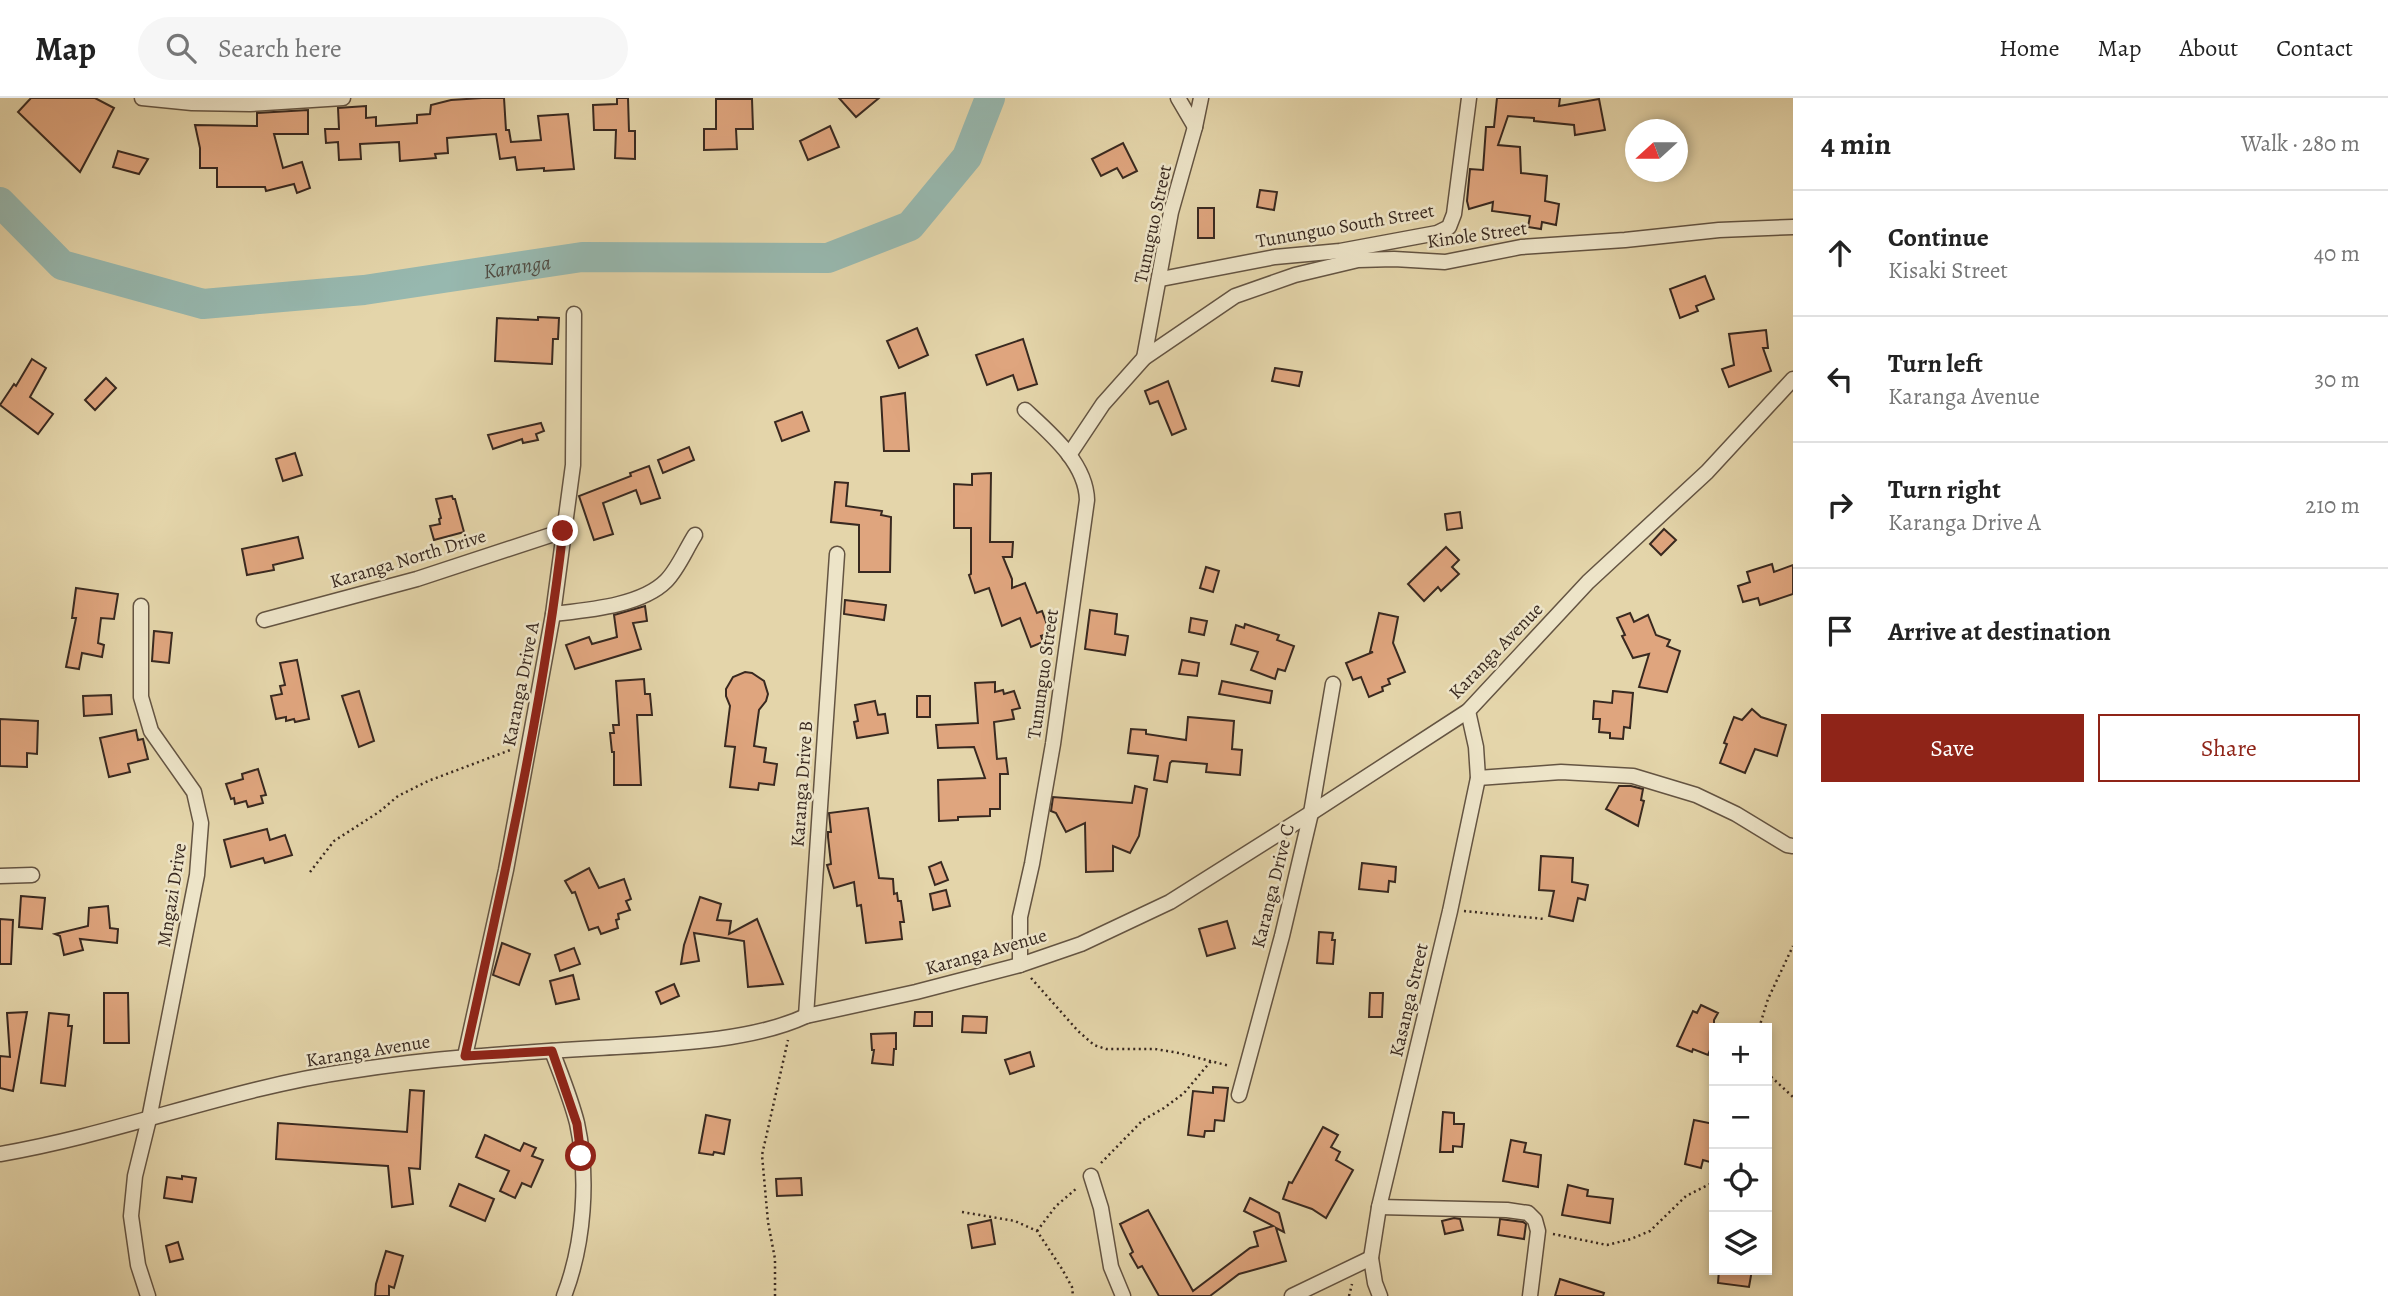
<!DOCTYPE html>
<html lang="en">
<head>
<meta charset="utf-8">
<style>
	body { margin:0; font-family:Alegreya,serif; background:#f6f6f6; color:#222 }
	.controls { position:absolute; right:21px; bottom:21px; display:grid; overflow:hidden; border-radius:0px; box-shadow:0 4px 10px #0003 }
	.controls button { width:63px; height:63px; display:grid; place-items:center; padding:0; border:0; border-bottom:2px solid #e0e0e0; background:#fff; color:#222; font:35px sans-serif }
	.compass { position:absolute; left:1625px; top:21px; width:63px; height:63px; border-radius:50%; background:#fff; box-shadow:0 4px 10px #0003; rotate:249deg }
	.stop { position:absolute; width:21px; height:21px; margin:-16px; border:5px solid #8f2418; border-radius:50%; background:#fff }
	.stop.end { background:#8f2418; border-color:#fff; box-shadow:0 2px 7px #0008 }
	.list { margin:0; padding:0; list-style:none }
	h2 { display:flex; justify-content:space-between; align-items:center; height:91px; margin:0; padding:0 28px; font-size:30px }
	h2 small { font-size:23px; font-weight:400; color:#767676 }
	.list li { display:grid; grid-template-columns:46px 1fr auto; gap:21px; align-items:center; box-sizing:border-box; height:126px; padding:0 28px; border-top:2px solid #e0e0e0 }
	.list b { display:block; font-size:26px; white-space:nowrap }
	.list p { margin:0; font-size:23px; white-space:nowrap; color:#767676 }
	.list em { font-size:23px; font-style:normal; color:#767676 }
	.actions { display:flex; gap:14px; padding:21px 28px }
	.actions a { flex:1; padding:16px 0; border:2px solid #8f2418; border-radius:0px; text-align:center; font-size:24px; color:#8f2418 }
	.actions .main { background:#8f2418; color:#fff }
	.icon { flex:none; width:38px; height:38px; fill:none; stroke:currentColor; stroke-width:2; stroke-linecap:round; stroke-linejoin:round }
	.map { position:relative; flex:none; width:1793px; height:1198px; overflow:hidden }
	header { display:flex; align-items:center; gap:42px; box-sizing:border-box; height:98px; padding:0 35px; background:#fff; border-bottom:2px solid #e0e0e0 }
	header strong { font-size:33px }
	nav { display:flex; gap:38px; margin-inline-start:auto; font-size:24px }
	.search { width:490px; height:63px; background:#f6f6f6; display:flex; align-items:center; gap:18px; box-sizing:border-box; padding:0 24px; border-radius:38px; color:#767676; font-size:26px }
	main { display:flex }
	aside { flex:1; background:#fff }
	.map>svg:first-child { display:block }
	.lines { fill:none; stroke-linecap:round; stroke-linejoin:round }
	.river { stroke:#97b8af; stroke-width:30 }
	.building { fill:#dfa57e; stroke:#392920; stroke-width:2 }
	.street-casing { stroke:#645442; stroke-width:17 }
	.path { stroke:#392920; stroke-width:2.5; stroke-dasharray:2 3.5; stroke-linecap:butt }
	.street { stroke:#ede4c8; stroke-width:14 }
	.route { stroke:#8f2418; stroke-width:9 }
	.labels { text-anchor:middle; dominant-baseline:central; stroke-width:5; stroke-linejoin:round; paint-order:stroke }
	.street-label { font-size:19px; fill:#392920; stroke:#ede4c8 }
	.water-label { font-size:21px; font-style:italic; fill:#504d44; stroke:#ede4c8 }
</style>
</head>
<body>
<header>
<strong>Map</strong>
<div class="search"><svg class="icon" aria-label="search" viewBox="0 0 24 24"><circle cx="10" cy="10" r="6"/><path d="M15 15l6 6"/></svg>Search here</div>
<nav><a>Home</a><a>Map</a><a>About</a><a>Contact</a></nav>
</header>
<main>
<div class="map">
<svg width="1793" height="1198" viewBox="0 0 1793 1198">
	<rect width="100%" height="100%" fill="#e4d5aa"/>
	<filter id="stains"><feTurbulence type="fractalNoise" baseFrequency=".00286" numOctaves="4"/><feColorMatrix values="0 0 0 0 .2 0 0 0 0 .09 0 0 0 0 .02 0 0 0 .5 -.17"/></filter>
	<radialGradient id="worn" r=".72"><stop offset=".6" stop-color="#630" stop-opacity="0"/><stop offset="1" stop-color="#630" stop-opacity=".3"/></radialGradient>
	<g class="lines">
		<!-- river -->
		<path class="river" id="s1" d="M0,104L62,167L203,206L364,192L582,159L828,160L910,128L967,59L990,0"/>
	</g>
	<!-- building -->
	<g class="building">
		<polygon points="31,0 95,0 114,10 80,74 18,14"/>
		<polygon points="482,0 504,0 506,32 509,32 511,44 541,42 538,18 568,16 574,71 544,73 544,70 517,72 515,59 500,61 496,36 447,40 448,55 435,56 436,60 400,63 399,44 360,46 361,61 339,62 338,44 326,45 325,31 339,31 338,10 366,8 366,20 376,19 376,28 417,25 417,17 430,16 431,7 451,2"/>
		<polygon points="617,0 628,0 629,33 635,33 635,61 615,60 616,32 594,32 593,7 617,6"/>
		<polygon points="839,0 879,0 856,19"/>
		<polygon points="1497,0 1560,0 1559,8 1599,1 1605,32 1575,37 1574,27 1534,23 1534,20 1508,18 1498,47 1520,49 1521,75 1547,78 1545,103 1559,106 1556,127 1542,124 1541,131 1528,129 1530,118 1492,113 1493,104 1469,111 1467,103 1470,71 1483,72 1486,29 1494,29"/>
		<polygon points="716,1 752,1 753,31 736,31 737,51 704,52 704,31 716,31"/>
		<polygon points="308,12 308,36 274,36 283,70 302,64 310,90 297,95 294,86 266,93 265,89 217,89 217,70 200,70 200,50 195,27 257,28 257,15"/>
		<polygon points="830,28 839,49 808,62 800,43"/>
		<polygon points="1123,45 1137,73 1123,80 1117,70 1101,78 1092,61"/>
		<polygon points="118,53 148,61 139,76 113,69"/>
		<polygon points="1260,92 1277,94 1274,112 1257,109"/>
		<rect x="1198" y="110" width="16" height="30"/>
		<polygon points="1705,178 1714,201 1696,208 1698,213 1680,220 1670,191"/>
		<polygon points="538,219 559,220 558,241 553,241 552,266 495,263 497,220 538,222"/>
		<polygon points="917,230 928,257 899,270 887,243"/>
		<polygon points="1766,232 1768,250 1763,250 1771,273 1729,289 1722,271 1734,267 1729,236"/>
		<polygon points="1023,241 1037,286 1018,292 1013,277 987,287 976,257"/>
		<polygon points="32,261 46,270 30,299 53,316 38,336 0,307 14,286 16,288"/>
		<polygon points="1275,270 1302,274 1299,288 1272,283"/>
		<polygon points="106,280 116,290 95,312 85,302"/>
		<polygon points="1168,283 1186,331 1172,337 1158,303 1150,306 1145,293"/>
		<polygon points="905,295 909,353 884,353 881,299"/>
		<polygon points="802,314 809,333 782,343 775,324"/>
		<polygon points="541,325 544,333 536,336 538,342 523,345 522,341 493,351 488,337"/>
		<polygon points="689,349 694,362 663,375 658,362"/>
		<polygon points="295,355 302,377 283,383 276,361"/>
		<polygon points="649,368 660,400 641,406 636,392 603,405 613,436 594,442 579,398 631,378 630,375"/>
		<polygon points="991,375 990,444 1013,444 1012,459 1003,459 1012,481 1012,490 1025,485 1037,515 1042,513 1050,535 1041,538 1043,544 1031,549 1020,520 1002,528 989,490 975,495 969,477 971,476 971,430 954,430 954,386 972,387 972,376"/>
		<polygon points="835,384 848,385 846,408 882,413 881,417 891,419 890,474 859,474 859,427 831,424"/>
		<polygon points="452,398 453,401 455,401 464,434 434,442 430,428 440,426 439,421 441,420 436,401"/>
		<polygon points="1460,414 1462,430 1447,432 1445,416"/>
		<polygon points="1664,431 1676,442 1661,457 1650,446"/>
		<polygon points="298,439 303,460 273,467 274,472 247,477 242,451"/>
		<polygon points="1446,449 1459,462 1452,469 1459,476 1441,493 1438,489 1424,503 1408,486"/>
		<polygon points="1772,466 1774,474 1793,467 1793,496 1760,507 1758,500 1743,504 1738,488 1750,484 1747,474"/>
		<polygon points="1206,469 1219,473 1213,494 1200,490"/>
		<polygon points="76,490 118,496 114,521 101,520 98,545 104,547 102,559 82,555 79,571 66,569 76,520 72,520"/>
		<polygon points="845,502 886,507 884,522 844,516"/>
		<polygon points="645,508 647,523 633,525 641,551 575,571 566,547 589,539 592,546 617,539 614,517"/>
		<polygon points="1090,512 1117,516 1115,536 1128,538 1125,557 1085,551"/>
		<polygon points="1379,515 1398,519 1393,545 1405,574 1388,581 1390,586 1382,589 1383,593 1369,599 1361,579 1353,582 1346,565 1373,554 1370,554"/>
		<polygon points="1630,515 1634,524 1648,517 1656,537 1670,542 1667,548 1680,553 1667,594 1639,589 1649,556 1633,560 1622,538 1625,537 1617,520"/>
		<polygon points="1191,520 1207,523 1204,537 1189,534"/>
		<polygon points="1245,526 1279,537 1277,542 1294,548 1285,573 1278,571 1275,581 1251,572 1258,554 1231,546 1236,527 1244,530"/>
		<polygon points="154,533 172,535 169,565 152,563"/>
		<polygon points="297,562 309,621 295,624 294,621 286,623 286,619 276,621 271,598 282,596 280,588 285,587 280,565"/>
		<polygon points="1182,562 1199,565 1197,578 1179,576"/>
		<polygon points="745,574 752,575 764,583 768,596 766,603 759,612 754,648 766,650 764,664 777,666 774,687 759,685 758,692 730,689 735,649 725,648 730,608 726,598 726,591 733,579"/>
		<polygon points="644,581 645,596 650,596 652,617 637,617 641,687 614,687 614,654 612,654 610,635 614,635 613,627 619,627 616,583"/>
		<polygon points="1222,583 1272,593 1270,605 1219,596"/>
		<polygon points="995,584 995,594 1003,592 1004,596 1014,593 1020,610 1012,612 1014,621 994,624 997,661 1006,660 1008,676 1000,676 1000,711 990,711 990,718 958,719 958,722 939,723 938,682 985,680 974,649 938,650 936,627 978,625 975,585"/>
		<polygon points="359,593 374,643 359,649 342,598"/>
		<polygon points="1613,593 1633,595 1630,630 1624,629 1623,641 1610,640 1610,635 1599,634 1600,621 1593,621 1594,603 1612,605"/>
		<polygon points="111,597 112,616 84,618 83,598"/>
		<rect x="917" y="598" width="13" height="21"/>
		<polygon points="875,603 878,617 885,616 888,635 857,640 854,624 858,623 855,607"/>
		<polygon points="1752,611 1761,619 1786,627 1777,658 1755,651 1745,675 1720,665 1727,646 1724,645 1734,619 1742,622"/>
		<polygon points="1188,619 1234,623 1232,651 1242,652 1240,677 1206,674 1207,666 1172,663 1170,665 1167,684 1154,682 1158,658 1128,655 1131,631 1146,632 1146,636 1186,642"/>
		<polygon points="0,621 38,623 37,656 27,655 27,669 0,668"/>
		<polygon points="136,632 138,642 143,641 148,661 128,666 130,674 109,679 100,640"/>
		<polygon points="258,671 266,697 261,698 263,705 248,709 246,703 235,706 234,700 231,701 226,686 243,681 242,676"/>
		<polygon points="1135,688 1147,691 1139,738 1130,755 1113,748 1113,773 1086,774 1085,725 1066,734 1056,715 1051,713 1053,699 1132,705"/>
		<polygon points="1619,688 1631,688 1643,691 1641,702 1644,703 1638,728 1606,711"/>
		<polygon points="868,710 879,780 893,781 894,796 897,795 898,803 901,803 904,824 900,824 902,841 866,845 861,807 857,808 854,784 834,790 827,767 831,766 828,739 828,734 831,734 829,715"/>
		<polygon points="267,731 270,742 285,737 292,757 265,765 263,760 231,769 224,742"/>
		<polygon points="1541,758 1573,760 1572,784 1588,787 1585,802 1578,800 1573,823 1549,818 1554,793 1539,792"/>
		<polygon points="941,764 948,782 935,787 929,769"/>
		<polygon points="1362,765 1396,769 1395,784 1389,783 1388,794 1359,791"/>
		<polygon points="589,770 599,790 624,781 631,801 626,803 630,812 618,816 619,821 616,822 618,830 601,836 598,829 589,832 575,794 572,795 565,783"/>
		<polygon points="946,792 950,808 933,812 930,796"/>
		<polygon points="21,798 45,800 42,831 19,829"/>
		<polygon points="700,799 721,806 717,822 731,823 729,836 757,821 783,886 748,889 744,843 694,835 699,863 681,866 684,847"/>
		<polygon points="108,808 110,830 118,831 117,845 80,841 83,852 64,857 60,838 55,836 88,828 89,810"/>
		<polygon points="0,821 13,822 11,866 0,866"/>
		<polygon points="1227,823 1235,850 1207,858 1199,831"/>
		<polygon points="1319,834 1333,835 1332,842 1335,842 1333,866 1317,865"/>
		<polygon points="502,845 530,856 519,887 493,877"/>
		<polygon points="574,850 580,866 560,873 555,857"/>
		<polygon points="573,877 579,901 556,906 550,883"/>
		<polygon points="674,886 679,898 661,906 656,894"/>
		<polygon points="104,895 128,895 129,945 104,945"/>
		<polygon points="1370,895 1383,895 1382,919 1369,919"/>
		<polygon points="1701,907 1718,915 1714,922 1714,943 1708,957 1693,951 1692,954 1677,948 1693,913 1697,915"/>
		<polygon points="27,914 13,993 0,990 0,958 10,959 7,915"/>
		<polygon points="915,914 932,914 932,928 914,928"/>
		<polygon points="49,915 69,917 68,928 72,928 65,988 41,985"/>
		<polygon points="963,918 987,919 986,935 962,934"/>
		<polygon points="896,935 896,951 894,951 893,967 872,965 874,952 872,952 871,936"/>
		<polygon points="1030,954 1034,968 1010,976 1005,962"/>
		<polygon points="1213,989 1228,990 1224,1023 1215,1022 1214,1033 1205,1033 1204,1039 1188,1037 1193,993 1213,995"/>
		<polygon points="410,992 424,993 420,1071 409,1070 413,1106 392,1109 388,1068 276,1061 278,1025 407,1034"/>
		<polygon points="1443,1014 1454,1015 1454,1026 1464,1026 1462,1049 1453,1048 1453,1054 1440,1054"/>
		<polygon points="706,1017 730,1022 724,1056 714,1054 713,1057 699,1055"/>
		<polygon points="1694,1022 1714,1026 1714,1056 1711,1055 1710,1064 1703,1062 1701,1070 1685,1066"/>
		<polygon points="1323,1029 1338,1037 1331,1049 1340,1054 1336,1062 1353,1072 1326,1120 1312,1111 1283,1101 1289,1084 1292,1085"/>
		<polygon points="485,1037 520,1053 524,1045 536,1050 532,1058 543,1062 531,1089 522,1085 515,1100 500,1093 509,1073 476,1059"/>
		<polygon points="1511,1042 1526,1045 1524,1054 1541,1057 1538,1089 1503,1083"/>
		<polygon points="182,1078 196,1080 192,1104 164,1100 167,1079 182,1081"/>
		<polygon points="801,1080 802,1097 777,1098 776,1081"/>
		<polygon points="459,1086 494,1101 485,1123 450,1108"/>
		<polygon points="1568,1087 1588,1092 1587,1098 1613,1101 1610,1125 1562,1117"/>
		<polygon points="1250,1100 1279,1115 1284,1134 1276,1130 1286,1163 1239,1176 1210,1198 1159,1198 1142,1168 1138,1170 1130,1156 1133,1154 1120,1126 1148,1112 1193,1193 1250,1150 1258,1148 1254,1134 1273,1128 1244,1113"/>
		<polygon points="1454,1120 1460,1121 1463,1132 1445,1136 1442,1123"/>
		<polygon points="1500,1121 1523,1124 1526,1126 1524,1141 1498,1137"/>
		<polygon points="991,1122 995,1146 972,1150 968,1127"/>
		<polygon points="178,1144 183,1161 170,1164 166,1148"/>
		<polygon points="386,1153 403,1158 394,1190 389,1188 389,1198 375,1198 376,1186"/>
		<polygon points="1719,1172 1752,1172 1749,1189 1718,1185"/>
		<polygon points="1560,1181 1604,1195 1603,1198 1555,1198"/>
	</g>
	<g class="lines">
		<defs>
			<g id="street">
				<polyline points="142,0 192,5 250,6 343,0"/>
				<polyline points="1178,0 1195,29"/>
				<polyline points="1161,181 1275,159 1340,153 1437,135 1449,129 1454,116 1469,0"/>
				<polyline points="1144,260 1171,114 1195,29 1201,0"/>
				<polyline points="1069,357 1103,306 1144,260 1235,198 1295,177 1358,162 1394,161 1445,164 1521,149 1625,142 1719,132 1793,129"/>
				<polyline points="141,508 141,599 151,633 194,694 201,725 197,777 149,1021 135,1078 131,1118 138,1167 148,1198"/>
				<path d="M553,516C587,512 641,508 666,483C678,471 686,451 695,437"/>
				<polyline points="264,522 417,481 563,433"/>
				<polyline points="1478,680 1561,674 1633,678 1696,697 1736,716 1787,747 1793,748"/>
				<polyline points="0,778 32,777"/>
				<path d="M1020,867V819L1032,766L1053,646L1087,402C1086,365 1051,336 1025,312"/>
				<polyline points="806,918 837,456"/>
				<path d="M552,953C561,977 571,1001 577,1025C589,1080 584,1146 564,1198"/>
				<polyline points="465,958 506,772 553,516 573,367 574,216"/>
				<polyline points="1239,997 1282,838 1311,715 1333,586"/>
				<path d="M0,1056C118,1036 231,990 350,973C432,960 515,955 598,950C661,946 748,945 806,918L916,894L1020,867L1081,846L1170,804L1311,715L1468,613L1588,484L1707,374L1793,281"/>
				<polyline points="1091,1078 1101,1110 1111,1169 1123,1198"/>
				<polyline points="1379,1109 1507,1112 1528,1115 1535,1122 1538,1133 1530,1198"/>
				<polyline points="1292,1198 1371,1160"/>
				<polyline points="1380,1198 1375,1185 1371,1160 1379,1109 1450,813 1478,680 1476,649 1468,613"/>
			</g>
		</defs>
		<!-- street casing -->
		<use href="#street" class="street-casing"/>
		<!-- path -->
		<g class="path">
			<polyline points="310,774 334,743 379,714 398,698 428,683 513,651"/>
			<polyline points="1464,813 1544,821"/>
			<polyline points="1031,880 1078,933 1094,947 1106,951 1155,951 1179,955 1230,968"/>
			<polyline points="1759,930 1768,901 1793,848"/>
			<polyline points="1767,975 1793,999"/>
			<polyline points="1101,1065 1143,1022 1164,1010 1184,995 1211,963"/>
			<polyline points="962,1114 1015,1123 1037,1133 1062,1171 1072,1189 1073,1198"/>
			<polyline points="1037,1133 1056,1108 1077,1090"/>
			<polyline points="1553,1136 1607,1147 1631,1141 1650,1133 1686,1098 1714,1084"/>
			<polyline points="775,1198 775,1161 768,1124 762,1057 788,942"/>
			<polyline points="1349,1198 1352,1186"/>
		</g>
		<!-- street -->
		<use href="#street" class="street"/>
	</g>
	<g class="lines">
		<!-- route -->
		<path class="route" d="M563,433C543,610 503,784 465,958L552,953L577,1026L581,1058"/>
	</g>
	<g class="labels">
		<!-- street labels -->
		<g class="street-label">
			<text transform="translate(1153 126) rotate(-78)">Tunuguo Street</text>
			<text transform="translate(1345 128) rotate(-10)">Tununguo South Street</text>
			<text transform="translate(1477 137) rotate(-8)">Kinole Street</text>
			<text transform="translate(408 461) rotate(-17)">Karanga North Drive</text>
			<text transform="translate(1496 553) rotate(-46)">Karanga Avenue</text>
			<text transform="translate(1043 576) rotate(-82)">Tununguo Street</text>
			<text transform="translate(521 586) rotate(-79)">Karanga Drive A</text>
			<text transform="translate(802 686) rotate(-86)">Karanga Drive B</text>
			<text transform="translate(1273 788) rotate(-76)">Karanga Drive C</text>
			<text transform="translate(172 797) rotate(-81)">Mngazi Drive</text>
			<text transform="translate(986 854) rotate(-16)">Karanga Avenue</text>
			<text transform="translate(1409 902) rotate(-77)">Kasanga Street</text>
			<text transform="translate(368 953) rotate(-9)">Karanga Avenue</text>
		</g>
		<!-- water labels -->
		<g class="water-label">
			<text stroke="none"><textPath href="#s1" startOffset="551">Karanga</textPath></text>
		</g>
	</g>
	<rect width="100%" height="100%" filter="url(#stains)"/>
	<rect width="100%" height="100%" fill="url(#worn)"/>
</svg>
<div class="controls">
<button>+</button>
<button>−</button>
<button><svg class="icon" aria-label="locate" viewBox="0 0 24 24"><circle cx="12" cy="12" r="6"/><path d="M12 2v4M12 18v4M2 12h4M18 12h4"/></svg></button>
<button><svg class="icon" aria-label="layers" viewBox="0 0 24 24"><path d="M12 4l9 5-9 5-9-5zM3 14l9 5 9-5"/></svg></button>
</div>
<svg class="compass" viewBox="-18 -18 36 36"><path d="M0-13l5 13h-10z" fill="#e53935"/><path d="M0 13l5-13h-10z" fill="#767676"/></svg>
<div class="stop" style="left:581px;top:1058px"></div>
<div class="stop end" style="left:563px;top:433px"></div>
</div>
<aside>
<h2>4 min<small>Walk · 280 m</small></h2>
<ul class="list">
<li><svg class="icon" aria-label="ahead" viewBox="0 0 24 24"><path d="M12 20V5M6 11l6-6 6 6"/></svg><div><b>Continue</b><p>Kisaki Street</p></div><em>40 m</em></li>
<li><svg class="icon" aria-label="left" viewBox="0 0 24 24"><path d="M17 20v-9H6M10 6l-5 5 5 5"/></svg><div><b>Turn left</b><p>Karanga Avenue</p></div><em>30 m</em></li>
<li><svg class="icon" aria-label="right" viewBox="0 0 24 24"><path d="M7 20v-9h11M14 6l5 5-5 5"/></svg><div><b>Turn right</b><p>Karanga Drive A</p></div><em>210 m</em></li>
<li><svg class="icon" aria-label="arrive" viewBox="0 0 24 24"><path d="M6 21V4h12l-3 4 3 4H6"/></svg><div><b>Arrive at destination</b></div></li>
</ul>
<div class="actions"><a class="main">Save</a><a>Share</a></div>
</aside>
</main>
</body>
</html>
